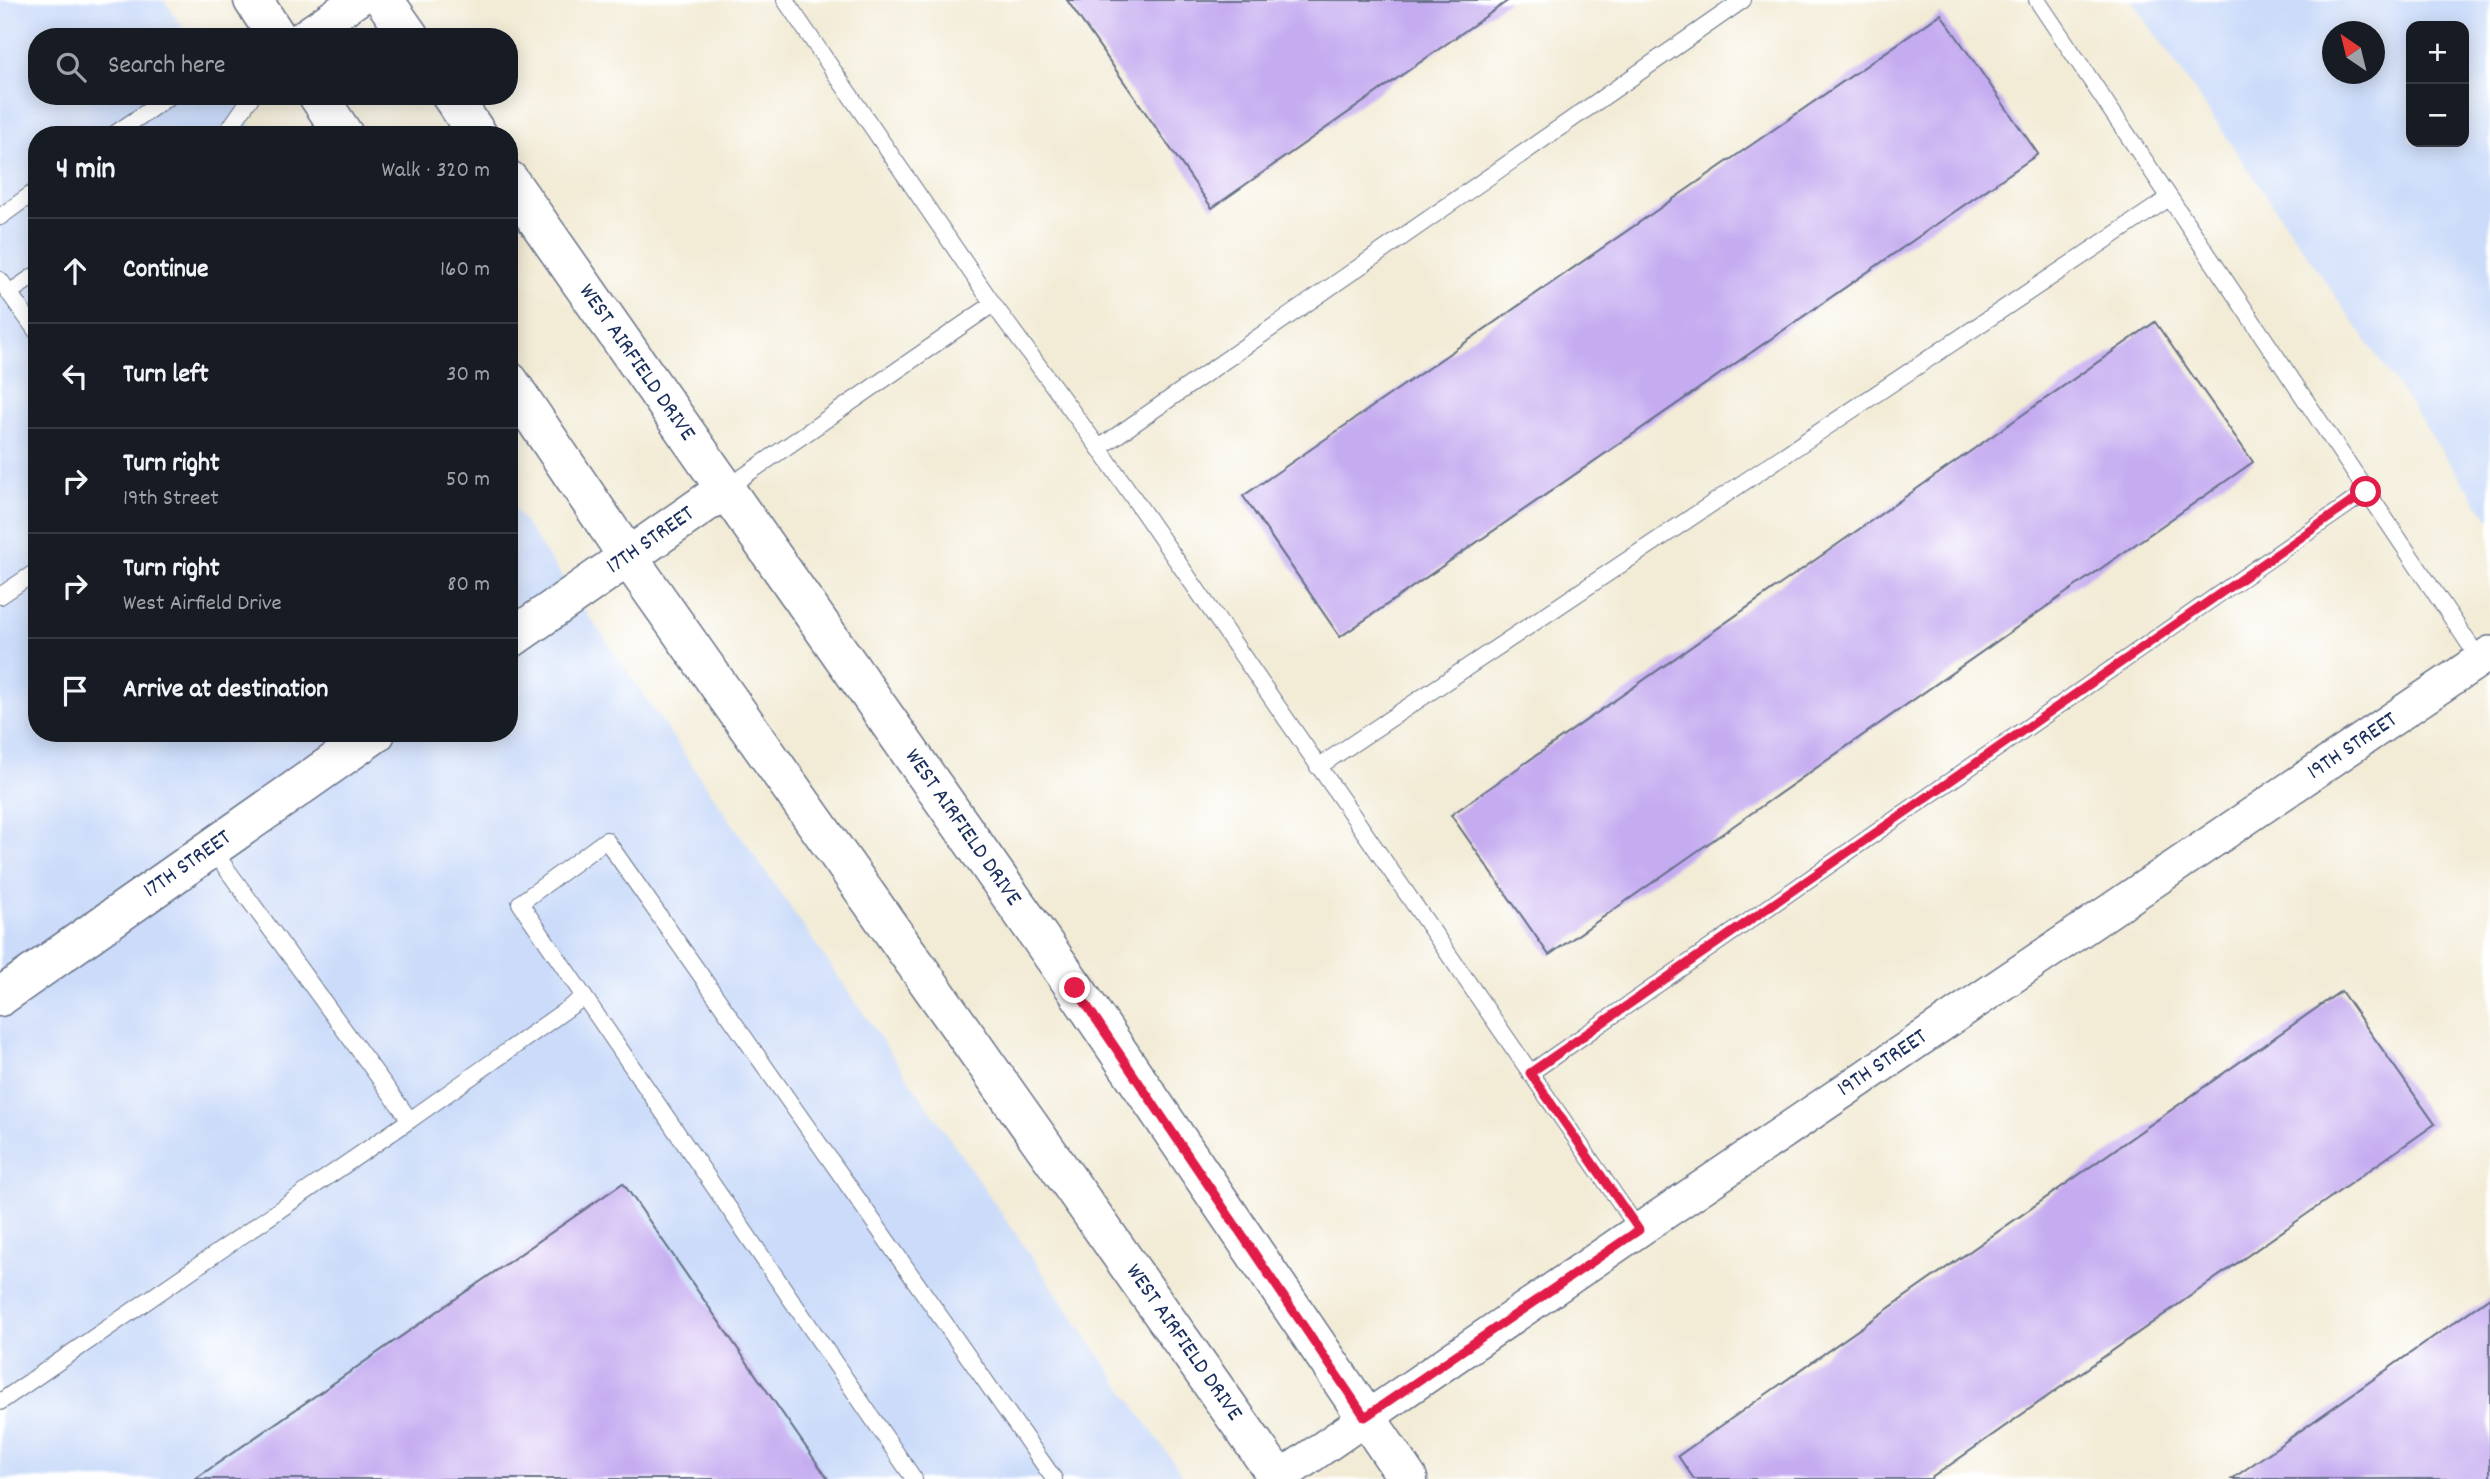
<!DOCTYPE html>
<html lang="en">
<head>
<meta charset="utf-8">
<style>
	body { margin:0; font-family:Dekko,sans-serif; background:#242831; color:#f1f3f6 }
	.controls { position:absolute; right:21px; top:21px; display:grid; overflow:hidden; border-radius:14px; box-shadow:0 4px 18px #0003 }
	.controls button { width:63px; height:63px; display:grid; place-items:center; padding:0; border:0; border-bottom:2px solid #363941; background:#171b24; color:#f1f3f6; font:35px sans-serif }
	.compass { position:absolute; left:2322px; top:21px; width:63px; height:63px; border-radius:50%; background:#171b24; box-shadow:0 4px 18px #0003; rotate:325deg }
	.stop { position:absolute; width:21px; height:21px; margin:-16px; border:5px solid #e11d48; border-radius:50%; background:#fff }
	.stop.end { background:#e11d48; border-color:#fff; box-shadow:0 2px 7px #0008 }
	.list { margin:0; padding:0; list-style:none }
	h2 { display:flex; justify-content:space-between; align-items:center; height:91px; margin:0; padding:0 28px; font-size:30px }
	h2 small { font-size:23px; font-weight:400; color:#9ea1a6 }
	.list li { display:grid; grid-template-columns:46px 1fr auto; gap:21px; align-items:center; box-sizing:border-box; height:105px; padding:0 28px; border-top:2px solid #363941 }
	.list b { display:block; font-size:26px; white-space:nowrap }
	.list p { margin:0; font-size:23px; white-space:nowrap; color:#9ea1a6 }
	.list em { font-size:23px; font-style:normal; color:#9ea1a6 }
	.icon { flex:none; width:38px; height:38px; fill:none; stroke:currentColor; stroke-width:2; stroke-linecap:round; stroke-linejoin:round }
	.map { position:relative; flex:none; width:2490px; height:1479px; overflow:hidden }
	.search { position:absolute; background:#171b24; box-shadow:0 4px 18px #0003; left:28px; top:28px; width:490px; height:77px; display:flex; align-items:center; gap:18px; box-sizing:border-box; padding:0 24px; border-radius:28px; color:#9ea1a6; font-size:26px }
	.panel { position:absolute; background:#171b24; box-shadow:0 4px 18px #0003; left:28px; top:126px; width:490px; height:616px; border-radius:28px }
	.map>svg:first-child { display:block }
	.built { fill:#cbdbf9; fill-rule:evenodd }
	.building { fill:#c5abf0 }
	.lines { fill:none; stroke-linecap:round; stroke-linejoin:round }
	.service-casing { stroke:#667188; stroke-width:18 }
	.minor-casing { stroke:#667188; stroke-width:36 }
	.tertiary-casing { stroke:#667188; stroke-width:41 }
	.service { stroke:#fff; stroke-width:16 }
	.minor { stroke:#fff; stroke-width:33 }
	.tertiary { stroke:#fff; stroke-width:38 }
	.route { stroke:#e11d48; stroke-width:9 }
	.labels { text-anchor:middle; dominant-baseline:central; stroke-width:5; stroke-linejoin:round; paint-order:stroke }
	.street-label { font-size:23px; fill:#1b2f5e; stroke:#fff }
</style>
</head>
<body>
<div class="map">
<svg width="2490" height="1479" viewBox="0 0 2490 1479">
	<rect width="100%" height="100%" fill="#fff"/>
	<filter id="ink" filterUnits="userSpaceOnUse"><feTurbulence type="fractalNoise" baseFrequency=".0143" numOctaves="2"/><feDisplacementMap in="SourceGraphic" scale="14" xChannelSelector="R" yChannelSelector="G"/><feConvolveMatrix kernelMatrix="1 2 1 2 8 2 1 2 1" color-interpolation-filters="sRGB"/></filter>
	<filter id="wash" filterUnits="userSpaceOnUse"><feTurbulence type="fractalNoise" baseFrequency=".00686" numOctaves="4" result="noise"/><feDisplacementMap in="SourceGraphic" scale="28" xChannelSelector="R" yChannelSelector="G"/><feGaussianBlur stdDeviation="1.57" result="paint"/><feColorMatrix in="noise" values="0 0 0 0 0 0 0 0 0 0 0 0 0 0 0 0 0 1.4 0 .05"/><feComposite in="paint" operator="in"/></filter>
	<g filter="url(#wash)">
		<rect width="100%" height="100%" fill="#f2ebd5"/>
		<!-- built -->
		<g class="built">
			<polygon points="0,0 164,0 190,37 37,37 37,96 231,96 257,135 37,135 37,733 509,733 509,500 1185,1479 0,1479"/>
			<path d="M2132,0H2490V521ZM2411,26H2464V142H2411ZM2332,32H2374V74H2332Z"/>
		</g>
		<g id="blocks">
			<!-- building -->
			<g class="building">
				<polygon points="1067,0 1509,0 1212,208"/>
				<polygon points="1941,14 2038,154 1340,637 1243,496"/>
				<polygon points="2155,322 2253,462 1549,955 1451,815"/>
				<polygon points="2341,991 2435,1124 1930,1479 1694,1479 1678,1456"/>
				<polygon points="623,1183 828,1479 195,1479"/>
				<polygon points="2490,1297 2490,1479 2232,1479"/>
			</g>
		</g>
	</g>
	<g filter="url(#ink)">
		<use href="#blocks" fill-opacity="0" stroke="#667188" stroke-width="2"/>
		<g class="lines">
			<defs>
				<g id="service">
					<polyline points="785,0 993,304 1099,448 1639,1230"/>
					<polyline points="2037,0 2480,660"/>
					<polyline points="113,135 170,96"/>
					<polyline points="225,135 252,96"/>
					<polyline points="0,217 37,190"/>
					<polyline points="0,280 37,332"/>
					<polyline points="9,293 37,274"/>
					<polyline points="1099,448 1743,0"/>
					<polyline points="724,490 993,304"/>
					<polyline points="0,596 37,571"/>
					<polyline points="1318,767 2169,198"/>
					<polyline points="1530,1073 2366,492"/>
					<polyline points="410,1120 584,997"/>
					<polyline points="0,1402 410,1120 212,849"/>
					<polyline points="914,1479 520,903 606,840 1054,1479"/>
				</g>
				<g id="minor">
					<polyline points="303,37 357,0"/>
					<polyline points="1279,1478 1639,1230 2490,653"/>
				</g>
				<g id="tertiary">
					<polyline points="253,0 277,37"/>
					<polyline points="384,0 410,37"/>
					<polyline points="318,96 344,135"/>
					<polyline points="451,96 478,135"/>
					<polyline points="509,180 1075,988 1408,1479"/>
					<polyline points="509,381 628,557 1279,1479"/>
					<polyline points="509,640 724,490"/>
					<polyline points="0,997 376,733"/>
				</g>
			</defs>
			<!-- service casing -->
			<use href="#service" class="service-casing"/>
			<!-- minor casing -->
			<use href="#minor" class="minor-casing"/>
			<!-- tertiary casing -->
			<use href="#tertiary" class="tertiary-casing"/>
			<!-- service -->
			<use href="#service" class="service"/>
			<!-- minor -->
			<use href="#minor" class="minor"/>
			<!-- tertiary -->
			<use href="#tertiary" class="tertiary"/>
		</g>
	</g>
	<g class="lines" filter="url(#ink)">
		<!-- route -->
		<polyline class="route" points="1075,988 1365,1417 1639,1230 1530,1073 2366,492"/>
	</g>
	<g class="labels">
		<!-- street labels -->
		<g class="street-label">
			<text transform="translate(636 363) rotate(55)">WEST AIRFIELD DRIVE</text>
			<text transform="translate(651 541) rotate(-35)">17TH STREET</text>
			<text transform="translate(2353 747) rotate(-34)">19TH STREET</text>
			<text transform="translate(962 828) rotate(55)">WEST AIRFIELD DRIVE</text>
			<text transform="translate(188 865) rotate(-35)">17TH STREET</text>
			<text transform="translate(1883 1064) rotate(-34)">19TH STREET</text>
			<text transform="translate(1183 1343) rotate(55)">WEST AIRFIELD DRIVE</text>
		</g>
	</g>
</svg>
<div class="controls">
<button>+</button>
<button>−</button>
</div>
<svg class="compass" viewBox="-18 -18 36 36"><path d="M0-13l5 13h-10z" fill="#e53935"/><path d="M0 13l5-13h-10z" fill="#9ea1a6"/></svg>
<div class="stop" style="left:2366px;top:492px"></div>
<div class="stop end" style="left:1075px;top:988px"></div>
<div class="search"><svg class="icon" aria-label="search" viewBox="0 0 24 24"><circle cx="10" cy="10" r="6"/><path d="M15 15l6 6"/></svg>Search here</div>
<section class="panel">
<h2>4 min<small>Walk · 320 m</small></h2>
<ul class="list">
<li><svg class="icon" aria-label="ahead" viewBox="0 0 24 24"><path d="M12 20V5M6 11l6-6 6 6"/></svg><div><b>Continue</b></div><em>160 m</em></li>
<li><svg class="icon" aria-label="left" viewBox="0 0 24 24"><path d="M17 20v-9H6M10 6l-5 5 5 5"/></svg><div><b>Turn left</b></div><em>30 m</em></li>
<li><svg class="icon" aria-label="right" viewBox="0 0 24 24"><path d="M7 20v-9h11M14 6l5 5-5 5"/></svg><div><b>Turn right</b><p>19th Street</p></div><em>50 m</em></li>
<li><svg class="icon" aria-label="right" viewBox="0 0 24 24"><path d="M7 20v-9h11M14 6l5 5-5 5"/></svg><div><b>Turn right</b><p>West Airfield Drive</p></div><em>80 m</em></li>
<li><svg class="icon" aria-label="arrive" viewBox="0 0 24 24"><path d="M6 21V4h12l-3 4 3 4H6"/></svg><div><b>Arrive at destination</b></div></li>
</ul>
</section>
</div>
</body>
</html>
